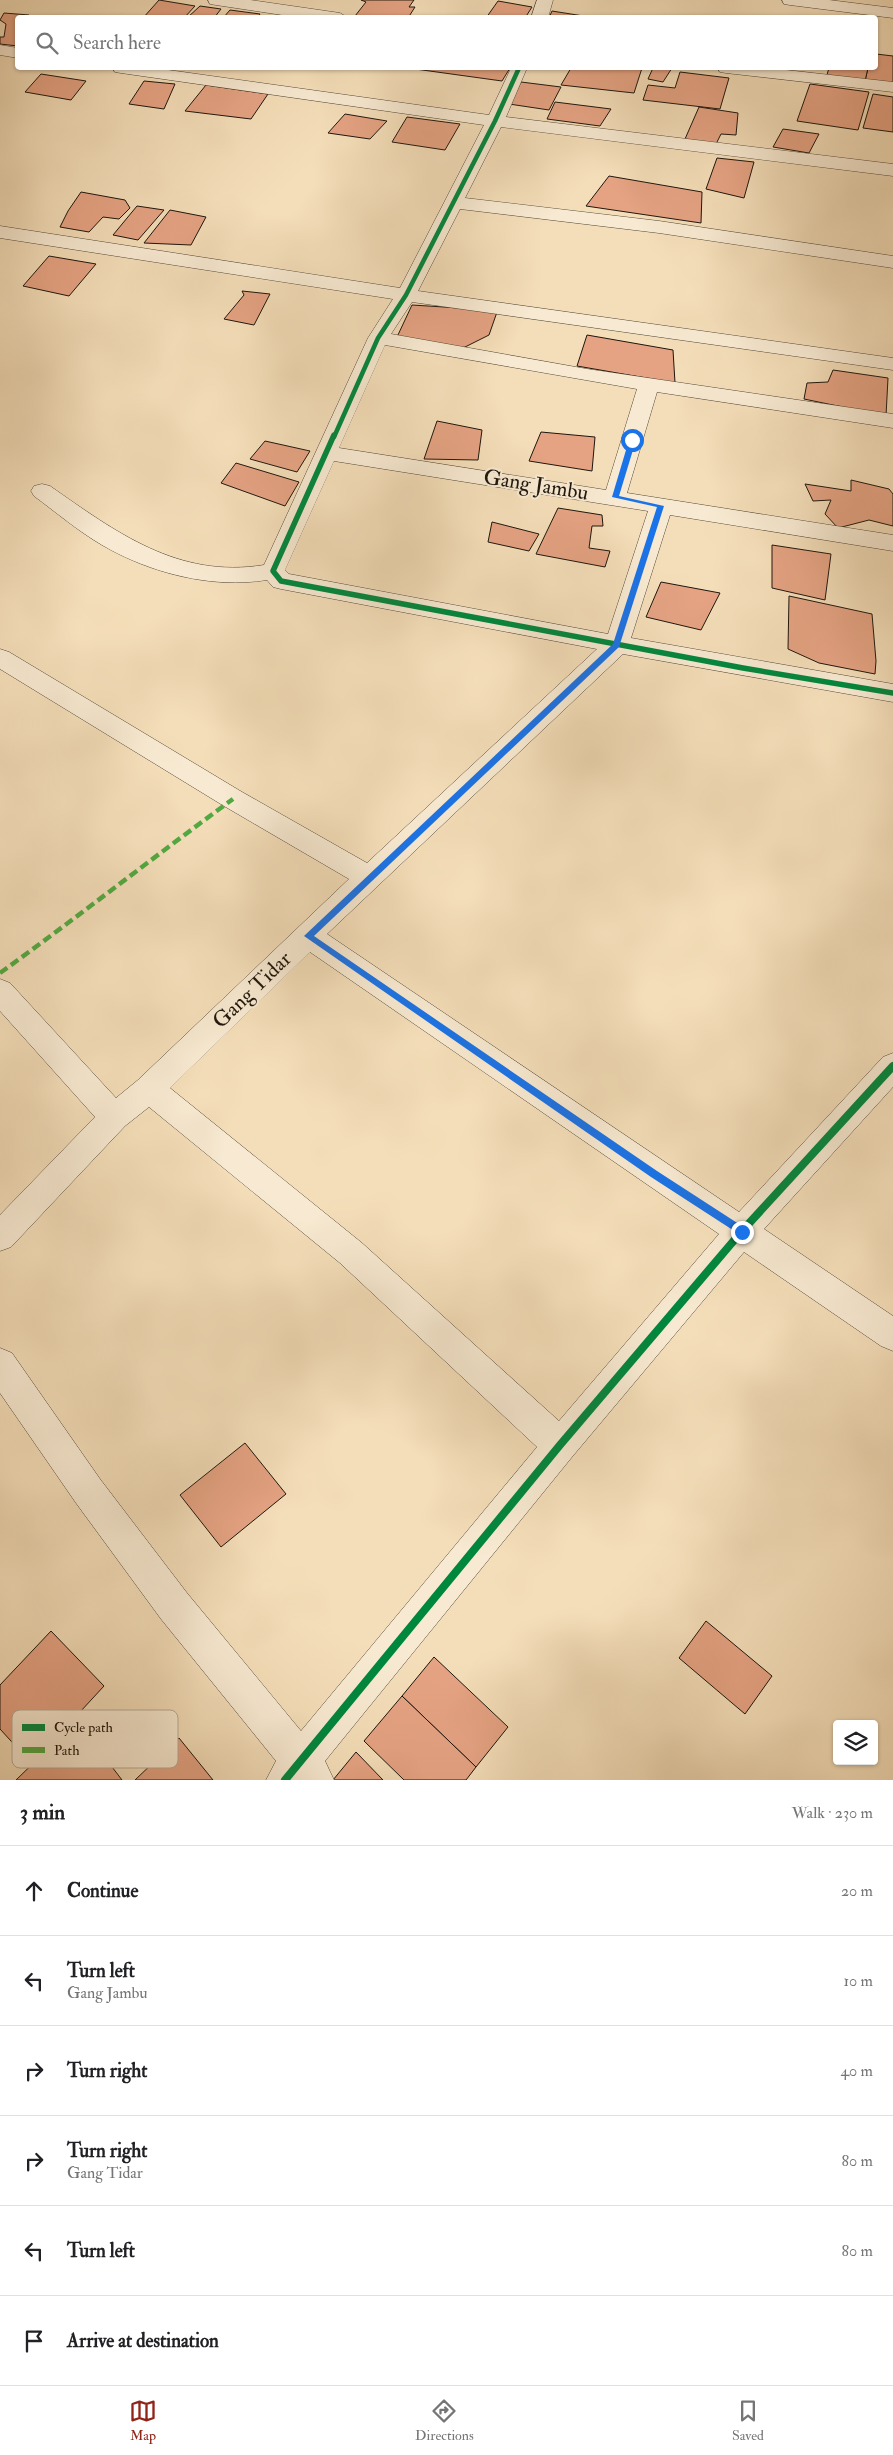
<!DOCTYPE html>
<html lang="en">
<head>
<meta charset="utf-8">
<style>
	body { margin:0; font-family:"IM FELL Double Pica",serif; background:#f2f2f2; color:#202124 }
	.controls { position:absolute; right:15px; bottom:15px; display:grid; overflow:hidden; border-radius:5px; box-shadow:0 1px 4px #0004 }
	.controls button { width:45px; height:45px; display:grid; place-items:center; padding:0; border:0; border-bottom:1px solid #e0e0e0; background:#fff; color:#202124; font:25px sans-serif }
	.stop { position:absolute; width:15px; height:15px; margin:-11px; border:4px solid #1a73e8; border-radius:50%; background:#fff }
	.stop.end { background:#1a73e8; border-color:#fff; box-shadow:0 1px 5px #0008 }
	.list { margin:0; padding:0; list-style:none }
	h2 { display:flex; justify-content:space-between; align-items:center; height:65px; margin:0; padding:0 20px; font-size:21px }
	h2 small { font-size:16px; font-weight:400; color:#757577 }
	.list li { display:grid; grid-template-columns:32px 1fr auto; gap:15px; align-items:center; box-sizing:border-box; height:90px; padding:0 20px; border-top:1px solid #e0e0e0 }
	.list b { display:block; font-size:19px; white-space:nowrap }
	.list p { margin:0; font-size:16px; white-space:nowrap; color:#757577 }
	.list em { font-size:16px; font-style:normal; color:#757577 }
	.icon { flex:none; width:28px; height:28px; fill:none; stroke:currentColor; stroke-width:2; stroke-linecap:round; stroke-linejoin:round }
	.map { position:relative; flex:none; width:893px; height:1780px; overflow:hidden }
	.search { position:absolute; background:#fff; box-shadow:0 1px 4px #0004; left:15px; right:15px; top:15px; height:55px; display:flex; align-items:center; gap:12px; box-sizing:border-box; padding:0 18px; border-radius:5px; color:#757577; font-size:19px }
	.sheet { height:605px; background:#fff }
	nav { display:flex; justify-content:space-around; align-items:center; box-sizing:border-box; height:70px; border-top:1px solid #e0e0e0; background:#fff; font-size:14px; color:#757577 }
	nav a { display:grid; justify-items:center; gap:2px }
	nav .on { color:#8f2418 }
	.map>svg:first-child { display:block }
	.building { fill:#e5a383; stroke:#1e160d }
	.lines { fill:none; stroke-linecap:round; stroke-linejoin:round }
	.street-casing { stroke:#544838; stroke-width:1 }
	.street { fill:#f8ead2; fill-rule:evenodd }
	.quiet { stroke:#52a941; stroke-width:4.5; stroke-dasharray:9 4.5; stroke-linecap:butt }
	.cycleway-far2-casing { stroke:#f8ead2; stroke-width:6 }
	.cycleway-far1-casing { stroke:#f8ead2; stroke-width:9 }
	.cycleway-casing { stroke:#f8ead2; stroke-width:11 }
	.cycleway-far2 { stroke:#00873e; stroke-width:4.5 }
	.cycleway-far1 { stroke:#00873e; stroke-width:5.5 }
	.cycleway { stroke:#00873e; stroke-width:8 }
	.route { fill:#1a73e8 }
	.labels { text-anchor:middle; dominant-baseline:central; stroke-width:4; stroke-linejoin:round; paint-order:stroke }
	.street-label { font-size:21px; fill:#1e160d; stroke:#f8ead2 }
	.key { fill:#f8ead2; stroke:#b7aa97; stroke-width:1 }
	.key-label { font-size:14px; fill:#1e160d }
</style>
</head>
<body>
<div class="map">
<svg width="893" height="1780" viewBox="0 0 893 1780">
	<rect width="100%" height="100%" fill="#f4deb9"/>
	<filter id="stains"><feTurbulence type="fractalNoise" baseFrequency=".004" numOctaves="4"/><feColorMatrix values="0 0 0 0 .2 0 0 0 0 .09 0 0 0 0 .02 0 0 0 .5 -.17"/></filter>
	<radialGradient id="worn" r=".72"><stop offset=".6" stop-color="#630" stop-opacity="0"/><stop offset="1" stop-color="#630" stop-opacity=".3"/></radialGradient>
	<!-- building -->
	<g class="building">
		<polygon points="159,0 195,6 184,18 143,18"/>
		<polygon points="414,0 409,7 415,7 408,18 355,16 366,2 361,0"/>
		<polygon points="498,1 532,7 525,18 486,18"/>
		<polygon points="200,6 221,9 214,18 187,18"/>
		<polygon points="230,10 260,14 257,18 223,18"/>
		<polygon points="552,11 596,18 549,18"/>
		<polygon points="4,13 29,15 29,18 18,18 18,46 0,44 0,37 4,37 6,24 0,20"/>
		<polygon points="876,54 893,56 893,84 865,81 868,68 876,68"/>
		<polygon points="408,68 510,68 502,81"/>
		<polygon points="571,68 642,68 634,93 561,85"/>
		<polygon points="653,68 672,68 663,82 648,79"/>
		<polygon points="829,68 868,68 865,81 826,78"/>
		<polygon points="680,72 729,78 720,109 643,100 648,85 675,88"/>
		<polygon points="41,74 86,81 71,100 25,92"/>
		<polygon points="144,81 175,84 164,109 129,104"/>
		<polygon points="521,82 561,87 549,110 509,104"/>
		<polygon points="810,84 869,92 858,130 797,121"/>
		<polygon points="206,85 268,94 251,119 185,111"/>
		<polygon points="873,94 893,97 893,132 863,128"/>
		<polygon points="555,102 611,109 600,126 547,119"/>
		<polygon points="699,107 738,113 736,135 721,134 716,144 685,139"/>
		<polygon points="345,114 387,121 370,139 328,133"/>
		<polygon points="407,117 460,124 445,150 392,142"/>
		<polygon points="783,129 819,134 809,153 773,147"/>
		<polygon points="717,158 754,162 744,198 706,189"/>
		<polygon points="609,176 702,192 701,223 586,206"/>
		<polygon points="81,192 125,200 130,208 119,219 103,217 89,232 60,227 68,211"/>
		<polygon points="137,206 164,210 138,240 113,235"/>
		<polygon points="170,210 206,217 191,245 144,243"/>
		<polygon points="49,256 96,264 69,296 23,286"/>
		<polygon points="242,291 270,294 254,325 224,319 244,295"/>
		<polygon points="412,305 476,309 497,312 489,335 463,348 397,337"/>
		<polygon points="587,335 673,350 675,383 577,366"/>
		<polygon points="833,370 888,378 886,416 804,399 807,383 828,382"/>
		<polygon points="437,421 482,430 478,460 424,459"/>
		<polygon points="541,432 595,437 592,471 529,461"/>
		<polygon points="265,441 310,451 297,472 250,459"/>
		<polygon points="236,463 299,482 285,506 221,483"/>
		<polygon points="851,480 889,489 893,494 893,526 869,520 838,528 825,514 831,500 813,501 805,484 851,491"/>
		<polygon points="558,508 602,515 603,526 592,526 589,548 610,551 605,567 536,554"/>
		<polygon points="492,522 539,534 529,551 488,542"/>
		<polygon points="772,545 831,554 825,600 772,588"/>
		<polygon points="661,582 720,593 701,630 646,617"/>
		<polygon points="789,596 872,614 876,661 875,674 819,663 788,649"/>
		<polygon points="245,1443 286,1494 221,1547 180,1495"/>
		<polygon points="706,1621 772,1676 745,1714 679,1658"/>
		<polygon points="51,1631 104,1686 32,1764 0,1729 0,1685"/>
		<polygon points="434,1657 508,1727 476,1767 402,1696"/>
		<polygon points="402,1696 476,1767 466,1780 404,1780 364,1741"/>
		<polygon points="77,1721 122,1780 16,1780"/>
		<polygon points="179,1738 213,1780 135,1780"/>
		<polygon points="356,1752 383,1780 333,1780"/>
	</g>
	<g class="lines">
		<defs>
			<g id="street">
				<polygon points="208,0 250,0 340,13 348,18 302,18 216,5 210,4"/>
				<polygon points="537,0 553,0 548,18 531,18"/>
				<polygon points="782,0 829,0 893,8 893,18 790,5 784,4"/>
				<polygon points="0,45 18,48 18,58 0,55"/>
				<path d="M112,68H154L489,115L511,68H527L506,117L893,164V176L501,127L465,198L659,221L893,256V268L659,233L460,209L418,291L893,358V370L412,302L391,334L587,369L893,414V428L657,392L627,493L893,535V551L670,515L631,638L893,684V702L623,654L327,934L739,1212L883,1057L893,1053V1087L764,1229L893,1316V1351L881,1346L744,1252L572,1457L325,1761L334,1780H266L276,1761L161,1619L76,1503L0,1393V1348L12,1353L100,1479L187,1593L301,1731L537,1447L340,1263L149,1107L125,1126L11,1247L0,1251V1215L95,1117L0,1011V979L10,983L116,1098L138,1080L349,879L224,806L0,669V649L9,652L242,792L367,863L597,649L281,589L273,587L267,580C212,589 150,573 102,545C78,531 57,513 34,496L31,491L34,486L42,484L50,486C116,532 178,579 264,565L368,338L393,299L0,238V226L400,288L484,125L121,73L115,72ZM385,345L637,389L606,490L339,448ZM334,461L648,511L608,634L289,574L285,570ZM310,952L719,1234L559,1421L362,1243L170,1088Z"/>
				<polygon points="717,68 768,68 893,82 893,92 726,73 720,72"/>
			</g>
		</defs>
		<!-- street casing -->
		<use href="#street" class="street-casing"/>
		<!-- street -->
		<use href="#street" class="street"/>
		<!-- quiet -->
		<path class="quiet" d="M0,973C79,916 155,856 233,799"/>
		<defs>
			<polyline id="cycleway-far2" points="334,437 378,338 406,295 495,121 519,68"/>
			<polyline id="cycleway-far1" points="334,435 273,571 281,581 743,668 893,693"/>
			<polyline id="cycleway" points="285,1780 560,1445 742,1231 893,1066"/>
		</defs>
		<!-- cycleway-far2 casing -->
		<use href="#cycleway-far2" class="cycleway-far2-casing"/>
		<!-- cycleway-far1 casing -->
		<use href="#cycleway-far1" class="cycleway-far1-casing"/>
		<!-- cycleway casing -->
		<use href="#cycleway" class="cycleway-casing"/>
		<!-- cycleway-far2 -->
		<use href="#cycleway-far2" class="cycleway-far2"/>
		<!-- cycleway-far1 -->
		<use href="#cycleway-far1" class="cycleway-far1"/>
		<!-- cycleway -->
		<use href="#cycleway" class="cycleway"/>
	</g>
	<!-- route -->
	<polygon class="route" points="632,438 636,440 619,496 664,506 619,647 314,936 657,1171 745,1228 746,1232 742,1236 651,1177 304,936 613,644 657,507 612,497 629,440"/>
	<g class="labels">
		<!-- street labels -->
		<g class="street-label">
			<text transform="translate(536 485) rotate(9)">Gang Jambu</text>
			<text transform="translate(252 990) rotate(-44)">Gang Tidar</text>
		</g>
	</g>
	<!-- legend -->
	<rect x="12" y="1710" width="166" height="58" rx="8" class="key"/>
	<rect x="22" y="1724" width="23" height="7" fill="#00873e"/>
	<rect x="22" y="1747" width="23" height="6" fill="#52a941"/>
	<g class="key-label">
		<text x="54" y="1732">Cycle path</text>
		<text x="54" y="1755">Path</text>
	</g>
	<rect width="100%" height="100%" filter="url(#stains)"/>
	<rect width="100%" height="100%" fill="url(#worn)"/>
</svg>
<div class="controls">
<button><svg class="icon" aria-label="layers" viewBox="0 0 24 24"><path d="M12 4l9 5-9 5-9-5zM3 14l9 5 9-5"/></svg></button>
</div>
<div class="stop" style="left:632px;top:440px"></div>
<div class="stop end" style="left:742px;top:1232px"></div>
<div class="search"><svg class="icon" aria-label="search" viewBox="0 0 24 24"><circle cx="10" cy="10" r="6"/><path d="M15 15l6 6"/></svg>Search here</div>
</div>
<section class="sheet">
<h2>3 min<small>Walk · 230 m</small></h2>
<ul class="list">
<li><svg class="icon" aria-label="ahead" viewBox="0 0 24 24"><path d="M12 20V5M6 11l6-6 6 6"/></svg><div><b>Continue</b></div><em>20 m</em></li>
<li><svg class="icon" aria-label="left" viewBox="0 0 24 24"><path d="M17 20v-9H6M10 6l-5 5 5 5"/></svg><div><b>Turn left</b><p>Gang Jambu</p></div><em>10 m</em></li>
<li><svg class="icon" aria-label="right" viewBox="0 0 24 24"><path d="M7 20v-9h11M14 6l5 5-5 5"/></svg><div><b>Turn right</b></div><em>40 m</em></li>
<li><svg class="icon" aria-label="right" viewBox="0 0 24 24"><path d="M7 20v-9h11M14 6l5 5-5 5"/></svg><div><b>Turn right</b><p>Gang Tidar</p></div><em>80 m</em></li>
<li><svg class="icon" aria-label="left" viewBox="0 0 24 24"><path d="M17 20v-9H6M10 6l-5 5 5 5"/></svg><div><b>Turn left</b></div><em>80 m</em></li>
<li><svg class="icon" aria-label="arrive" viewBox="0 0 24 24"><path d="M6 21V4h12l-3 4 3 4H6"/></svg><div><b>Arrive at destination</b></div></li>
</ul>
</section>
<nav>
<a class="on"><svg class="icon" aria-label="map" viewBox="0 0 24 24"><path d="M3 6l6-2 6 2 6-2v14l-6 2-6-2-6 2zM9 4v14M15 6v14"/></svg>Map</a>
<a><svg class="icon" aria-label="directions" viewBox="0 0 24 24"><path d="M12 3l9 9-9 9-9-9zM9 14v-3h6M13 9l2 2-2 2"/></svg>Directions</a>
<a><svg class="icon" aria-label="saved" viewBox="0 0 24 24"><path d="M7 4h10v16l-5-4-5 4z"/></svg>Saved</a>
</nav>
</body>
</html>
